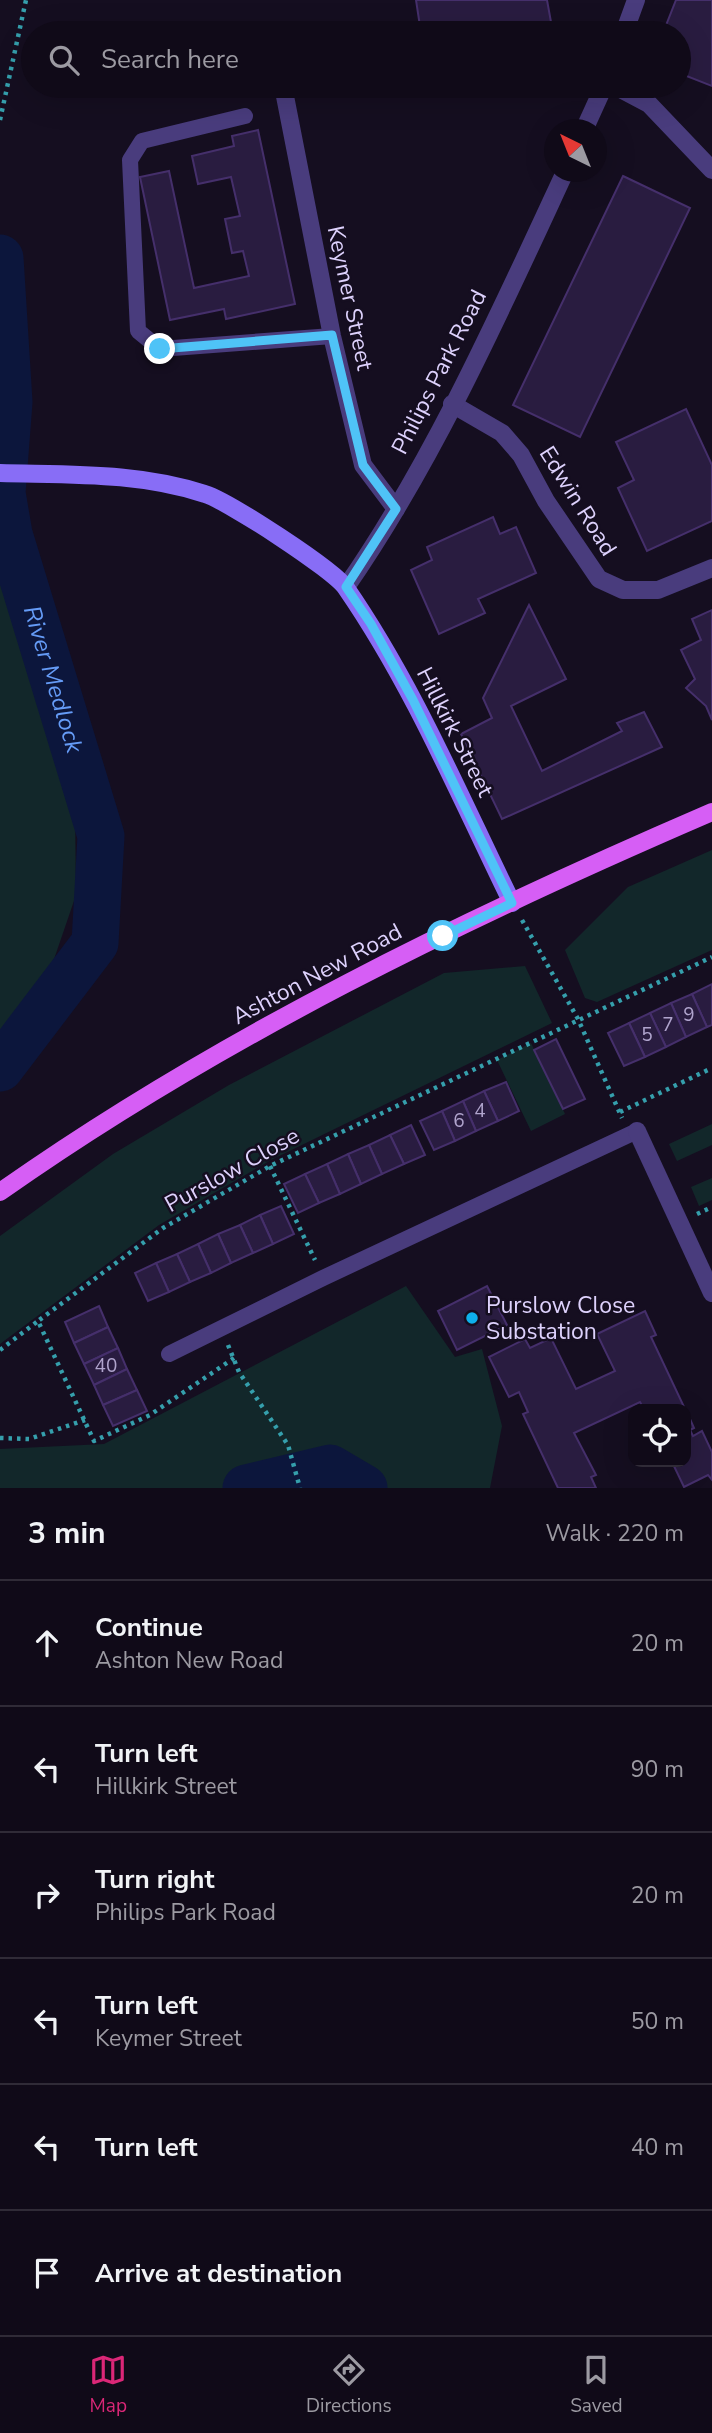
<!DOCTYPE html>
<html lang="en">
<head>
<meta charset="utf-8">
<style>
	body { margin:0; font-family:"Nunito Sans",sans-serif; background:#191321; color:#f1f3f6 }
	.controls { position:absolute; right:21px; bottom:21px; display:grid; overflow:hidden; border-radius:14px; box-shadow:0 7px 28px #0002 }
	.controls button { width:63px; height:63px; display:grid; place-items:center; padding:0; border:0; border-bottom:2px solid #302b37; background:#100a18; color:#f1f3f6; font:35px sans-serif }
	.compass { position:absolute; left:544px; top:119px; width:63px; height:63px; border-radius:50%; background:#100a18; box-shadow:0 7px 28px #0002; rotate:317deg }
	.stop { position:absolute; width:21px; height:21px; margin:-16px; border:5px solid #4fc3f7; border-radius:50%; background:#fff }
	.stop.end { background:#4fc3f7; border-color:#fff; box-shadow:0 2px 7px #0008 }
	.list { margin:0; padding:0; list-style:none }
	h2 { display:flex; justify-content:space-between; align-items:center; height:91px; margin:0; padding:0 28px; font-size:30px }
	h2 small { font-size:23px; font-weight:400; color:#9c9aa2 }
	.list li { display:grid; grid-template-columns:46px 1fr auto; gap:21px; align-items:center; box-sizing:border-box; height:126px; padding:0 28px; border-top:2px solid #302b37 }
	.list b { display:block; font-size:26px; white-space:nowrap }
	.list p { margin:0; font-size:23px; white-space:nowrap; color:#9c9aa2 }
	.list em { font-size:23px; font-style:normal; color:#9c9aa2 }
	.icon { flex:none; width:38px; height:38px; fill:none; stroke:currentColor; stroke-width:2; stroke-linecap:round; stroke-linejoin:round }
	.map { position:relative; flex:none; width:712px; height:1488px; overflow:hidden }
	.search { position:absolute; background:#100a18; box-shadow:0 7px 28px #0002; left:21px; right:21px; top:21px; height:77px; display:flex; align-items:center; gap:18px; box-sizing:border-box; padding:0 24px; border-radius:38px; color:#9c9aa2; font-size:26px }
	.sheet { height:847px; background:#100a18 }
	nav { display:flex; justify-content:space-around; align-items:center; box-sizing:border-box; height:98px; border-top:2px solid #302b37; background:#100a18; font-size:19px; color:#9c9aa2 }
	nav a { display:grid; justify-items:center; gap:4px }
	nav .on { color:#db2777 }
	.map>svg:first-child { display:block }
	.green { fill:#12272a }
	.lines { fill:none; stroke-linecap:round; stroke-linejoin:round }
	.river { stroke:#0c163c; stroke-width:47 }
	.building { fill:#291c40; stroke:#452f6b; stroke-width:2 }
	.path { stroke:#359fac; stroke-width:4.5; stroke-dasharray:3.5 5; stroke-linecap:butt }
	.lane { stroke:#493c7d; stroke-width:16 }
	.street { stroke:#493c7d; stroke-width:18 }
	.secondary { stroke:#886df6; stroke-width:18 }
	.primary { stroke:#d65ef5; stroke-width:18 }
	.route { stroke:#4fc3f7; stroke-width:9 }
	.poi-dot { fill:#0eb0eb; stroke:#150e20; stroke-width:2.5 }
	.labels { text-anchor:middle; dominant-baseline:central; stroke-width:5; stroke-linejoin:round; paint-order:stroke }
	.number-label { font-size:19px; fill:#b0a4cd }
	.street-label { font-size:23px; fill:#ddd1fc; stroke:#150e20 }
	.poi-label { font-size:23px; fill:#ddd1fc; stroke:#150e20; text-anchor:start }
	.water-label { font-size:24px; font-style:italic; fill:#659bf6; stroke:#150e20 }
</style>
</head>
<body>
<div class="map">
<svg width="712" height="1488" viewBox="0 0 712 1488">
	<rect width="100%" height="100%" fill="#150e20"/>
	<!-- green -->
	<g class="green">
		<polygon points="0,576 75,810 76,895 52,965 0,1034"/>
		<polygon points="712,850 712,950 597,1002 585,998 565,950 628,887"/>
		<polygon points="525,966 552,1023 271,1160 159,1225 0,1344 0,1236 113,1154 229,1085 444,973"/>
		<polygon points="531,1043 565,1114 531,1131 497,1060"/>
		<polygon points="712,1124 712,1145 677,1161 669,1144"/>
		<polygon points="712,1178 712,1200 699,1206 691,1187"/>
		<polygon points="406,1286 455,1357 482,1349 502,1426 490,1488 0,1488 0,1449 104,1444"/>
	</g>
	<g class="lines">
		<!-- river -->
		<g class="river">
			<path id="s1" d="M0,258L9,402L2,493L9,534L101,836L95,943L0,1068"/>
			<polyline points="246,1488 330,1468 364,1488"/>
		</g>
	</g>
	<!-- building -->
	<g class="building">
		<polygon points="416,0 547,0 553,33 421,33"/>
		<polygon points="676,0 712,0 712,86 679,73 679,33 663,33"/>
		<polygon points="258,130 295,304 226,319 224,309 170,320 140,177 169,171 194,288 249,276 243,251 232,253 225,219 240,216 231,177 198,184 192,156 234,146 232,136"/>
		<polygon points="623,176 690,208 580,437 513,405"/>
		<polygon points="686,409 712,465 712,521 647,551 618,488 634,480 616,442"/>
		<polygon points="493,517 500,534 516,527 536,573 478,599 485,613 439,634 411,570 432,560 427,547"/>
		<polygon points="529,605 566,679 511,706 542,771 622,731 617,723 644,712 662,747 502,819 461,734 492,718 483,698"/>
		<polygon points="712,610 712,720 706,706 686,688 695,679 681,650 701,640 692,619"/>
		<polygon points="712,984 712,1025 707,1027 692,994"/>
		<polygon points="692,994 707,1027 686,1037 671,1003"/>
		<polygon points="671,1003 686,1037 666,1047 650,1013"/>
		<polygon points="650,1013 666,1047 645,1057 629,1023"/>
		<polygon points="629,1023 645,1057 624,1066 608,1033"/>
		<polygon points="556,1039 585,1099 563,1109 534,1050"/>
		<polygon points="506,1082 519,1111 498,1121 484,1091"/>
		<polygon points="484,1091 498,1121 476,1131 463,1101"/>
		<polygon points="463,1101 476,1131 455,1141 442,1111"/>
		<polygon points="442,1111 455,1141 434,1150 420,1121"/>
		<polygon points="411,1125 425,1155 404,1164 390,1135"/>
		<polygon points="390,1135 404,1164 382,1174 369,1145"/>
		<polygon points="369,1145 382,1174 361,1184 348,1154"/>
		<polygon points="348,1154 361,1184 340,1194 327,1164"/>
		<polygon points="327,1164 340,1194 319,1203 305,1174"/>
		<polygon points="305,1174 319,1203 298,1213 284,1184"/>
		<polygon points="281,1206 294,1234 273,1244 260,1215"/>
		<polygon points="260,1215 273,1244 253,1253 240,1225"/>
		<polygon points="240,1225 253,1253 231,1263 218,1234"/>
		<polygon points="218,1234 231,1263 211,1273 198,1244"/>
		<polygon points="198,1244 211,1273 190,1282 177,1254"/>
		<polygon points="177,1254 190,1282 169,1292 156,1263"/>
		<polygon points="156,1263 169,1292 148,1301 135,1273"/>
		<polygon points="487,1286 507,1325 457,1350 438,1311"/>
		<polygon points="99,1306 108,1327 74,1343 65,1322"/>
		<polygon points="645,1311 656,1335 651,1337 685,1409 644,1409 640,1402 574,1433 596,1475 591,1477 596,1488 558,1488 523,1414 528,1412 519,1392 509,1397 489,1357 525,1339 530,1348 551,1338 576,1389 615,1371 597,1334"/>
		<polygon points="108,1327 118,1348 84,1364 74,1343"/>
		<polygon points="118,1348 127,1369 94,1385 84,1364"/>
		<polygon points="127,1369 137,1390 103,1405 94,1385"/>
		<polygon points="137,1390 147,1411 113,1426 103,1405"/>
		<polygon points="686,1410 694,1428 690,1430 693,1436 702,1431 712,1452 712,1480 708,1475 684,1487 672,1462 686,1462"/>
	</g>
	<g class="lines">
		<!-- path -->
		<g class="path">
			<polyline points="0,120 26,0"/>
			<polyline points="522,920 578,1019 622,1118"/>
			<polyline points="620,1112 712,1068"/>
			<polyline points="270,1166 315,1260"/>
			<polyline points="697,1214 712,1207"/>
			<polyline points="228,1345 239,1372 288,1445 300,1488"/>
			<polyline points="0,1350 38,1321"/>
			<polyline points="234,1358 150,1415 94,1441 38,1321 163,1228 270,1166 712,957"/>
			<polyline points="0,1438 29,1439 85,1420"/>
		</g>
		<!-- lane -->
		<g class="lane">
			<polyline points="245,116 142,141 130,160 138,331 160,349 332,336"/>
			<polyline points="169,1354 323,1278 637,1131"/>
		</g>
		<!-- street -->
		<g class="street">
			<polyline points="624,33 636,0"/>
			<polyline points="283,86 332,336 363,465 396,509"/>
			<polyline points="615,86 649,104 712,170"/>
			<polyline points="584,130 604,86"/>
			<polyline points="452,404 502,433 521,455 546,501 599,579 623,590 658,590 712,568"/>
			<path d="M346,587C433,462 501,310 565,172"/>
			<polyline points="637,1131 712,1293"/>
		</g>
		<!-- secondary -->
		<path class="secondary" d="M0,473C69,475 139,472 205,494C228,501 334,570 346,588C413,685 460,797 512,903"/>
		<!-- primary -->
		<path class="primary" d="M0,1192C220,1037 466,918 712,812"/>
	</g>
	<g class="lines">
		<!-- route -->
		<polyline class="route" points="160,349 332,335 363,465 396,509 346,587 371,624 413,700 512,903 443,936"/>
	</g>
	<!-- markers -->
	<circle class="poi-dot" cx="472" cy="1318" r="7"/>
	<g class="labels">
		<!-- number labels -->
		<g class="number-label">
			<text x="689" y="1015">9</text>
			<text x="668" y="1025">7</text>
			<text x="647" y="1035">5</text>
			<text x="480" y="1111">4</text>
			<text x="459" y="1121">6</text>
			<text x="106" y="1366">40</text>
		</g>
		<!-- street labels -->
		<g class="street-label">
			<text transform="translate(350 298) rotate(78)">Keymer Street</text>
			<text transform="translate(439 372) rotate(-63)">Philips Park Road</text>
			<text transform="translate(578 501) rotate(58)">Edwin Road</text>
			<text transform="translate(455 732) rotate(63)">Hillkirk Street</text>
			<text transform="translate(317 974) rotate(-28)">Ashton New Road</text>
			<text transform="translate(232 1170) rotate(-29)">Purslow Close</text>
		</g>
		<!-- poi labels -->
		<g class="poi-label">
			<text x="486" y="1305">Purslow Close<tspan x="486" dy="26">Substation</tspan></text>
		</g>
		<!-- water labels -->
		<g class="water-label">
			<text stroke="none"><textPath href="#s1" startOffset="429">River Medlock</textPath></text>
		</g>
	</g>
</svg>
<div class="controls">
<button><svg class="icon" aria-label="locate" viewBox="0 0 24 24"><circle cx="12" cy="12" r="6"/><path d="M12 2v4M12 18v4M2 12h4M18 12h4"/></svg></button>
</div>
<svg class="compass" viewBox="-18 -18 36 36"><path d="M0-13l5 13h-10z" fill="#e53935"/><path d="M0 13l5-13h-10z" fill="#9c9aa2"/></svg>
<div class="stop" style="left:443px;top:936px"></div>
<div class="stop end" style="left:160px;top:349px"></div>
<div class="search"><svg class="icon" aria-label="search" viewBox="0 0 24 24"><circle cx="10" cy="10" r="6"/><path d="M15 15l6 6"/></svg>Search here</div>
</div>
<section class="sheet">
<h2>3 min<small>Walk · 220 m</small></h2>
<ul class="list">
<li><svg class="icon" aria-label="ahead" viewBox="0 0 24 24"><path d="M12 20V5M6 11l6-6 6 6"/></svg><div><b>Continue</b><p>Ashton New Road</p></div><em>20 m</em></li>
<li><svg class="icon" aria-label="left" viewBox="0 0 24 24"><path d="M17 20v-9H6M10 6l-5 5 5 5"/></svg><div><b>Turn left</b><p>Hillkirk Street</p></div><em>90 m</em></li>
<li><svg class="icon" aria-label="right" viewBox="0 0 24 24"><path d="M7 20v-9h11M14 6l5 5-5 5"/></svg><div><b>Turn right</b><p>Philips Park Road</p></div><em>20 m</em></li>
<li><svg class="icon" aria-label="left" viewBox="0 0 24 24"><path d="M17 20v-9H6M10 6l-5 5 5 5"/></svg><div><b>Turn left</b><p>Keymer Street</p></div><em>50 m</em></li>
<li><svg class="icon" aria-label="left" viewBox="0 0 24 24"><path d="M17 20v-9H6M10 6l-5 5 5 5"/></svg><div><b>Turn left</b></div><em>40 m</em></li>
<li><svg class="icon" aria-label="arrive" viewBox="0 0 24 24"><path d="M6 21V4h12l-3 4 3 4H6"/></svg><div><b>Arrive at destination</b></div></li>
</ul>
</section>
<nav>
<a class="on"><svg class="icon" aria-label="map" viewBox="0 0 24 24"><path d="M3 6l6-2 6 2 6-2v14l-6 2-6-2-6 2zM9 4v14M15 6v14"/></svg>Map</a>
<a><svg class="icon" aria-label="directions" viewBox="0 0 24 24"><path d="M12 3l9 9-9 9-9-9zM9 14v-3h6M13 9l2 2-2 2"/></svg>Directions</a>
<a><svg class="icon" aria-label="saved" viewBox="0 0 24 24"><path d="M7 4h10v16l-5-4-5 4z"/></svg>Saved</a>
</nav>
</body>
</html>
